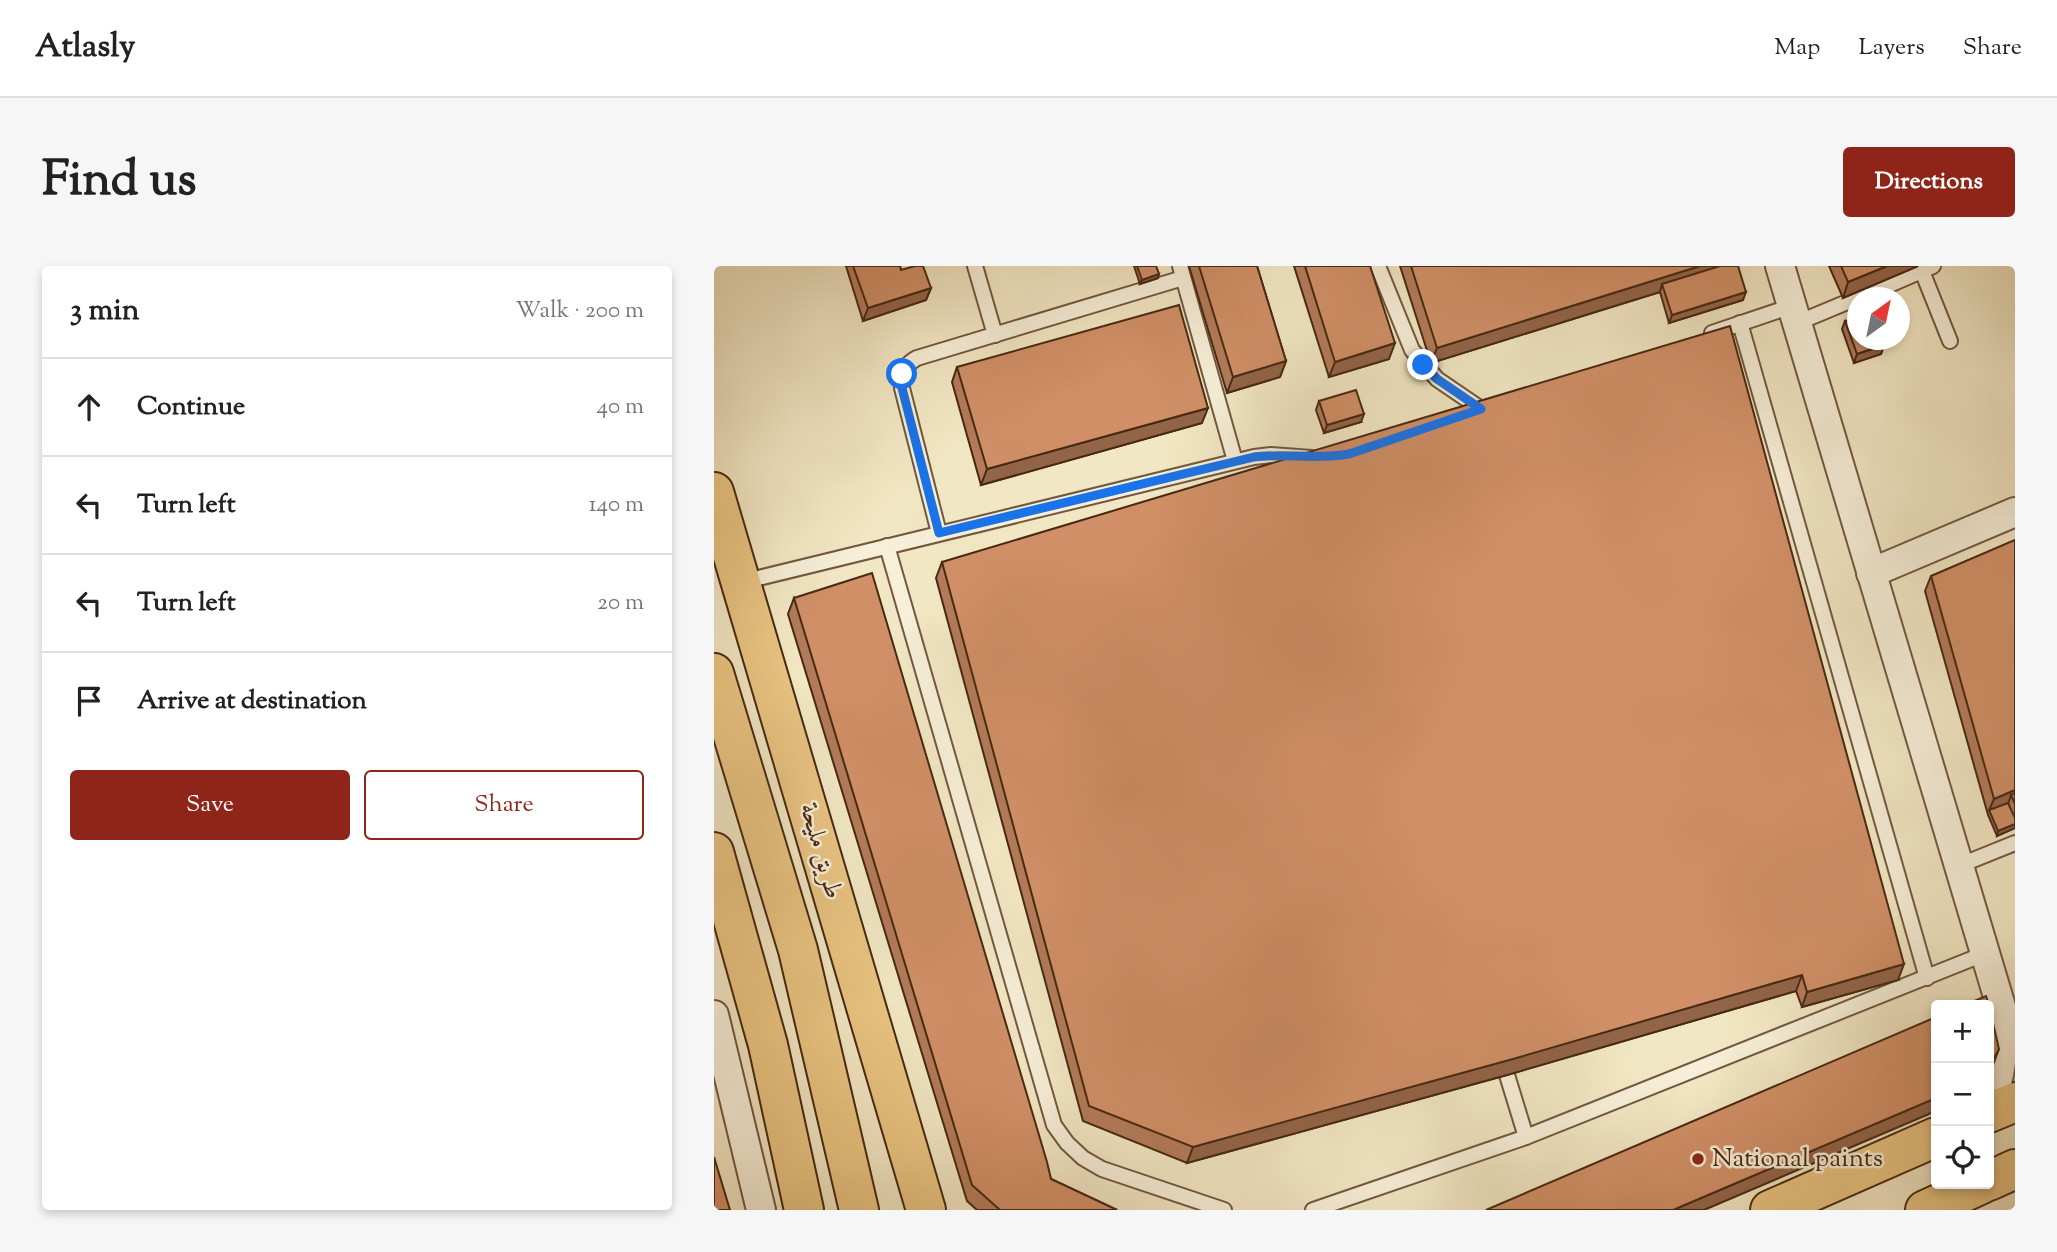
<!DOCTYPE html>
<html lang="en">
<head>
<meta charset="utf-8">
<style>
	body { margin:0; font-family:"Sorts Mill Goudy",Amiri,serif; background:#f6f6f6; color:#222 }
	.controls { position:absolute; right:21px; bottom:21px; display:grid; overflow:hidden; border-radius:7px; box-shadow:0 4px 10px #0003 }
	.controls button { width:63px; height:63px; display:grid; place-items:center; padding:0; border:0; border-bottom:2px solid #e0e0e0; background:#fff; color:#222; font:35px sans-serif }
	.compass { position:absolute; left:1133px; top:21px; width:63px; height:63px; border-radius:50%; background:#fff; box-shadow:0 4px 10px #0003; rotate:33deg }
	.stop { position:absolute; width:21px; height:21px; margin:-16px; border:5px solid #1a73e8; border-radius:50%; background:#fff }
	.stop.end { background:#1a73e8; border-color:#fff; box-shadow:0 2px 7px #0008 }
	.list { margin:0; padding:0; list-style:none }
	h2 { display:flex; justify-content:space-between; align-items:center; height:91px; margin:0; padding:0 28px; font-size:30px }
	h2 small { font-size:23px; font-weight:400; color:#767676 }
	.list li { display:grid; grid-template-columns:46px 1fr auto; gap:21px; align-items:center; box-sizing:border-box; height:98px; padding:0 28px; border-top:2px solid #e0e0e0 }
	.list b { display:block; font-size:26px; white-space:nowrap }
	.list em { font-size:23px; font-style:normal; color:#767676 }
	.actions { display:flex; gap:14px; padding:21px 28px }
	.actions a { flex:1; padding:16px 0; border:2px solid #8f2418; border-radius:7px; text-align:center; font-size:24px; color:#8f2418 }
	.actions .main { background:#8f2418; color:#fff }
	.icon { flex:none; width:38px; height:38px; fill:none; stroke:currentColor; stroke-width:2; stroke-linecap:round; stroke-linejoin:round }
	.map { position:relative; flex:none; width:1301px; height:944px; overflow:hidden; border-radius:7px }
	header { display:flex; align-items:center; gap:42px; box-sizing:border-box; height:98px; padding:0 35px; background:#fff; border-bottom:2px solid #e0e0e0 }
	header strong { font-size:33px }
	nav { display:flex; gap:38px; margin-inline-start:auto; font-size:24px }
	.intro { display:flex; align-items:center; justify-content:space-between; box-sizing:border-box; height:168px; padding:0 42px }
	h1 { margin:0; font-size:49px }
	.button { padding:18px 32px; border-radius:7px; background:#8f2418; color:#fff; font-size:24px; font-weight:700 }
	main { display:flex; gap:42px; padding:0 42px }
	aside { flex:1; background:#fff; border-radius:7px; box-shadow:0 4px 10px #0003 }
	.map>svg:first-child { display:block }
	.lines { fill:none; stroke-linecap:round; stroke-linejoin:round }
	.lane-casing { stroke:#72583e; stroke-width:18 }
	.street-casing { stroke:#72583e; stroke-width:32 }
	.primary-casing { stroke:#472912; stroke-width:42 }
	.highway-casing { stroke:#472912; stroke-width:42 }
	.lane { stroke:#f7efd9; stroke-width:14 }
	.street { stroke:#f7efd9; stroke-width:28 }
	.primary { stroke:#e9c482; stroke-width:38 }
	.highway { stroke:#e9c482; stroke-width:38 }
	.wall { fill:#b37b59; stroke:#472912; stroke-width:2 }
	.shaded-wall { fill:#926448; stroke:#472912; stroke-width:2 }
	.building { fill:#d08f67; stroke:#472912; stroke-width:2 }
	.route { stroke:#1a73e8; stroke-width:9 }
	.poi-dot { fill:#8f2418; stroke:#f7efd9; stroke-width:2.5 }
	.labels { text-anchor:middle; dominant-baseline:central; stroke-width:5; stroke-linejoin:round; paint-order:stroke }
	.street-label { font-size:26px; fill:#472912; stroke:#f7efd9 }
	.poi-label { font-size:26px; fill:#472912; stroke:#f7efd9; text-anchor:start }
</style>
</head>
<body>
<header>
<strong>Atlasly</strong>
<nav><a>Map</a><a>Layers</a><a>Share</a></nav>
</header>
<div class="intro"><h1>Find us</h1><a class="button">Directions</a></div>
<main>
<aside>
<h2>3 min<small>Walk · 200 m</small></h2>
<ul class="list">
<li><svg class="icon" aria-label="ahead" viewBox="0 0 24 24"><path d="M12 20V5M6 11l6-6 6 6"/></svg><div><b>Continue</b></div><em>40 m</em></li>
<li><svg class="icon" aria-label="left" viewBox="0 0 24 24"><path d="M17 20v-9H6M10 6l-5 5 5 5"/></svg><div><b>Turn left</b></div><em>140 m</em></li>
<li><svg class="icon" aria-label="left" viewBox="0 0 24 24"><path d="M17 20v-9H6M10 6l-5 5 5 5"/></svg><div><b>Turn left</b></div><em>20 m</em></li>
<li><svg class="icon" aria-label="arrive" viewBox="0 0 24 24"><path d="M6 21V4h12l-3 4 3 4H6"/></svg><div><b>Arrive at destination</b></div></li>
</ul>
<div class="actions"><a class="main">Save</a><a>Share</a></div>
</aside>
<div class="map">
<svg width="1301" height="944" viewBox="0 0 1301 944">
	<rect width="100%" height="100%" fill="#f2e7c4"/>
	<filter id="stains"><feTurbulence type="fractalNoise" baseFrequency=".00286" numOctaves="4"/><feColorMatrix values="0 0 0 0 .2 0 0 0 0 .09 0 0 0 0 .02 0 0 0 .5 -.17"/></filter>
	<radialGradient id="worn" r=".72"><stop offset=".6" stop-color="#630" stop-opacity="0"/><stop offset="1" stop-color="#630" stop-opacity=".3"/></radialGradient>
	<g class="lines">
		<defs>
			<g id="lane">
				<polyline points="261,0 281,69"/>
				<polyline points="466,0 521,195"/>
				<polyline points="664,0 698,84 723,113 767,143"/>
				<polyline points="1208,5 1236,75"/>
				<polyline points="1145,32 1219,0"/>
				<polyline points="1026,57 1213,712"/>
				<polyline points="1083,57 1143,32"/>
				<polyline points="998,67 1078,40"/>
				<path d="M225,267L188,122C186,108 190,99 203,92L469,12"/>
				<polyline points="173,280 340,859 353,877 369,892 388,903 510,944"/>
				<polyline points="28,316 540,191 557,189 598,192"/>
				<polyline points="1244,600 1301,577"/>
				<polyline points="793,809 812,871"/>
				<polyline points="599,944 812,871 1270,688"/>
			</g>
			<g id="street">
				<path d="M1066,0L1288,744C1292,781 1286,811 1275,846"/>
				<polyline points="1157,307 1301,246"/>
				<polyline points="0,749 47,944"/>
			</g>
			<g id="primary">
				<polyline points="0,226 212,944"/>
				<polyline points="0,586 54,779 90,944"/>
			</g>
			<g id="highway">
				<polyline points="0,407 84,684 145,944"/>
				<polyline points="1275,847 1301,836"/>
				<polyline points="1275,915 1301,903"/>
				<polyline points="1056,944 1222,871"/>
				<polyline points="1211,944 1268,918"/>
			</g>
		</defs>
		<!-- lane casing -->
		<use href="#lane" class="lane-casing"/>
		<!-- street casing -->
		<use href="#street" class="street-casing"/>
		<!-- primary casing -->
		<use href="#primary" class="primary-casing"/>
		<!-- highway casing -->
		<use href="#highway" class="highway-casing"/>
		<!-- lane -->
		<use href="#lane" class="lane"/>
		<!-- street -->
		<use href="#street" class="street"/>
		<!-- primary -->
		<use href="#primary" class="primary"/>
		<!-- highway -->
		<use href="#highway" class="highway"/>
	</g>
	<!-- wall -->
	<g class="wall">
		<polygon points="132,0 186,0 187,4 217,22 212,34 149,55"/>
		<polygon points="420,0 442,0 444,12 426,18"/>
		<polygon points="475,0 543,0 572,95 566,111 513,127"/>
		<polygon points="580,0 656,0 675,93 615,111"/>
		<polygon points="686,0 1024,0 1029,34 955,57 946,26 717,97"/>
		<polygon points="1115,0 1204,0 1129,32"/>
		<polygon points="1131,55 1170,79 1167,88 1140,97 1128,63"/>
		<polygon points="243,101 488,157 267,219 238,116"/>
		<polygon points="605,135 647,156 610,167 602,144"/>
		<polygon points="1301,274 1301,562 1283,570 1274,549 1211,325 1217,310"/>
		<polygon points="228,296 1184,714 1088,741 1082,725 793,809 473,897 369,855 222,312"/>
		<polygon points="80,332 337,913 403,944 263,944 253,935 74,348"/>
	</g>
	<!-- shaded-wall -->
	<g class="shaded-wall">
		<polygon points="986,0 1021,0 948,18 946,26 717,97 723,82"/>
		<polygon points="1173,0 1204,0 1129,32 1134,16"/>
		<polygon points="445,8 444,12 426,18 428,14"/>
		<polygon points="217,22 212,34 149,55 154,42"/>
		<polygon points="1032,26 1029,34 955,57 958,49"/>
		<polygon points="681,77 675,93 615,111 621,96"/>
		<polygon points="1170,79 1167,88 1140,97 1143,88"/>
		<polygon points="572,95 566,111 513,127 519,111"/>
		<polygon points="494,142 488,157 267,219 273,203"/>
		<polygon points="650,148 647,156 610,167 613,159"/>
		<polygon points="1301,524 1301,537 1297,529 1293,541 1275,544 1280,533"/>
		<polygon points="1301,558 1301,562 1283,570 1284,565"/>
		<polygon points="1190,698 1184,714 1088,741 1093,726"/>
		<polygon points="1088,709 1082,725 793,809 473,897 479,881"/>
		<polygon points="1285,783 1279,799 1275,806 1275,801"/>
		<polygon points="1222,832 1222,845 990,944 959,944"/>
	</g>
	<!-- building -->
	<g class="building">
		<polygon points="139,0 186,0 187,4 201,0 209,0 217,22 154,42"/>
		<polygon points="423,0 442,0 445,8 428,14"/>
		<polygon points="485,0 543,0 572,95 519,111"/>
		<polygon points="591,0 656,0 681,77 621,96"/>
		<polygon points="697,0 986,0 723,82"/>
		<polygon points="1006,0 1024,0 1032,26 958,49 948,18"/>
		<polygon points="1127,0 1173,0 1134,16"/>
		<polygon points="465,39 494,142 273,203 243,101"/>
		<polygon points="1144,51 1144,74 1168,74 1170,79 1143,88 1131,55"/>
		<polygon points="1016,60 1190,698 1093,726 1088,709 799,793 479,881 375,840 228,296"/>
		<polygon points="642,124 650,148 613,159 605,135"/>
		<polygon points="1301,274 1301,524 1280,533 1217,310"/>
		<polygon points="158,307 333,896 337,913 403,944 286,944 258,919 80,332"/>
		<polygon points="1301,527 1301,538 1297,529"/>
		<polygon points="1294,537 1301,552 1301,558 1284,565 1275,544"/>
		<polygon points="1272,730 1275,739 1251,739"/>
		<polygon points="1275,740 1285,783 1275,801"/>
		<polygon points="1222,751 1222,832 959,944 772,944"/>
		<polygon points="0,891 16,944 0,944"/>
	</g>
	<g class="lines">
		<!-- route -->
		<path class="route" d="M188,108V122L225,267L540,191C572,187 603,194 635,188L767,143L723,113L709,99"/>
	</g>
	<!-- markers -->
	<circle class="poi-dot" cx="984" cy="893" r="7"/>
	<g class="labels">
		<!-- street labels -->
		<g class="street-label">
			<text transform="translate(106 585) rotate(74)">طريق مليحة</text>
		</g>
		<!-- poi labels -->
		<g class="poi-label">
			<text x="998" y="893">National paints</text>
		</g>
	</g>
	<rect width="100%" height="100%" filter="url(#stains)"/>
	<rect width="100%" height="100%" fill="url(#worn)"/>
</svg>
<div class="controls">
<button>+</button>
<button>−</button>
<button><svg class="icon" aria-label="locate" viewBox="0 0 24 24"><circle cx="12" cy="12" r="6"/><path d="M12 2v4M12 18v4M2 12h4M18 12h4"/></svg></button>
</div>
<svg class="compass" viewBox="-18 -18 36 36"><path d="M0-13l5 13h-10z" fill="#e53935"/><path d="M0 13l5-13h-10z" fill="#767676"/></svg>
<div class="stop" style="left:188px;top:108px"></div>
<div class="stop end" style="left:709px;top:99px"></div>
</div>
</main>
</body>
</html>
